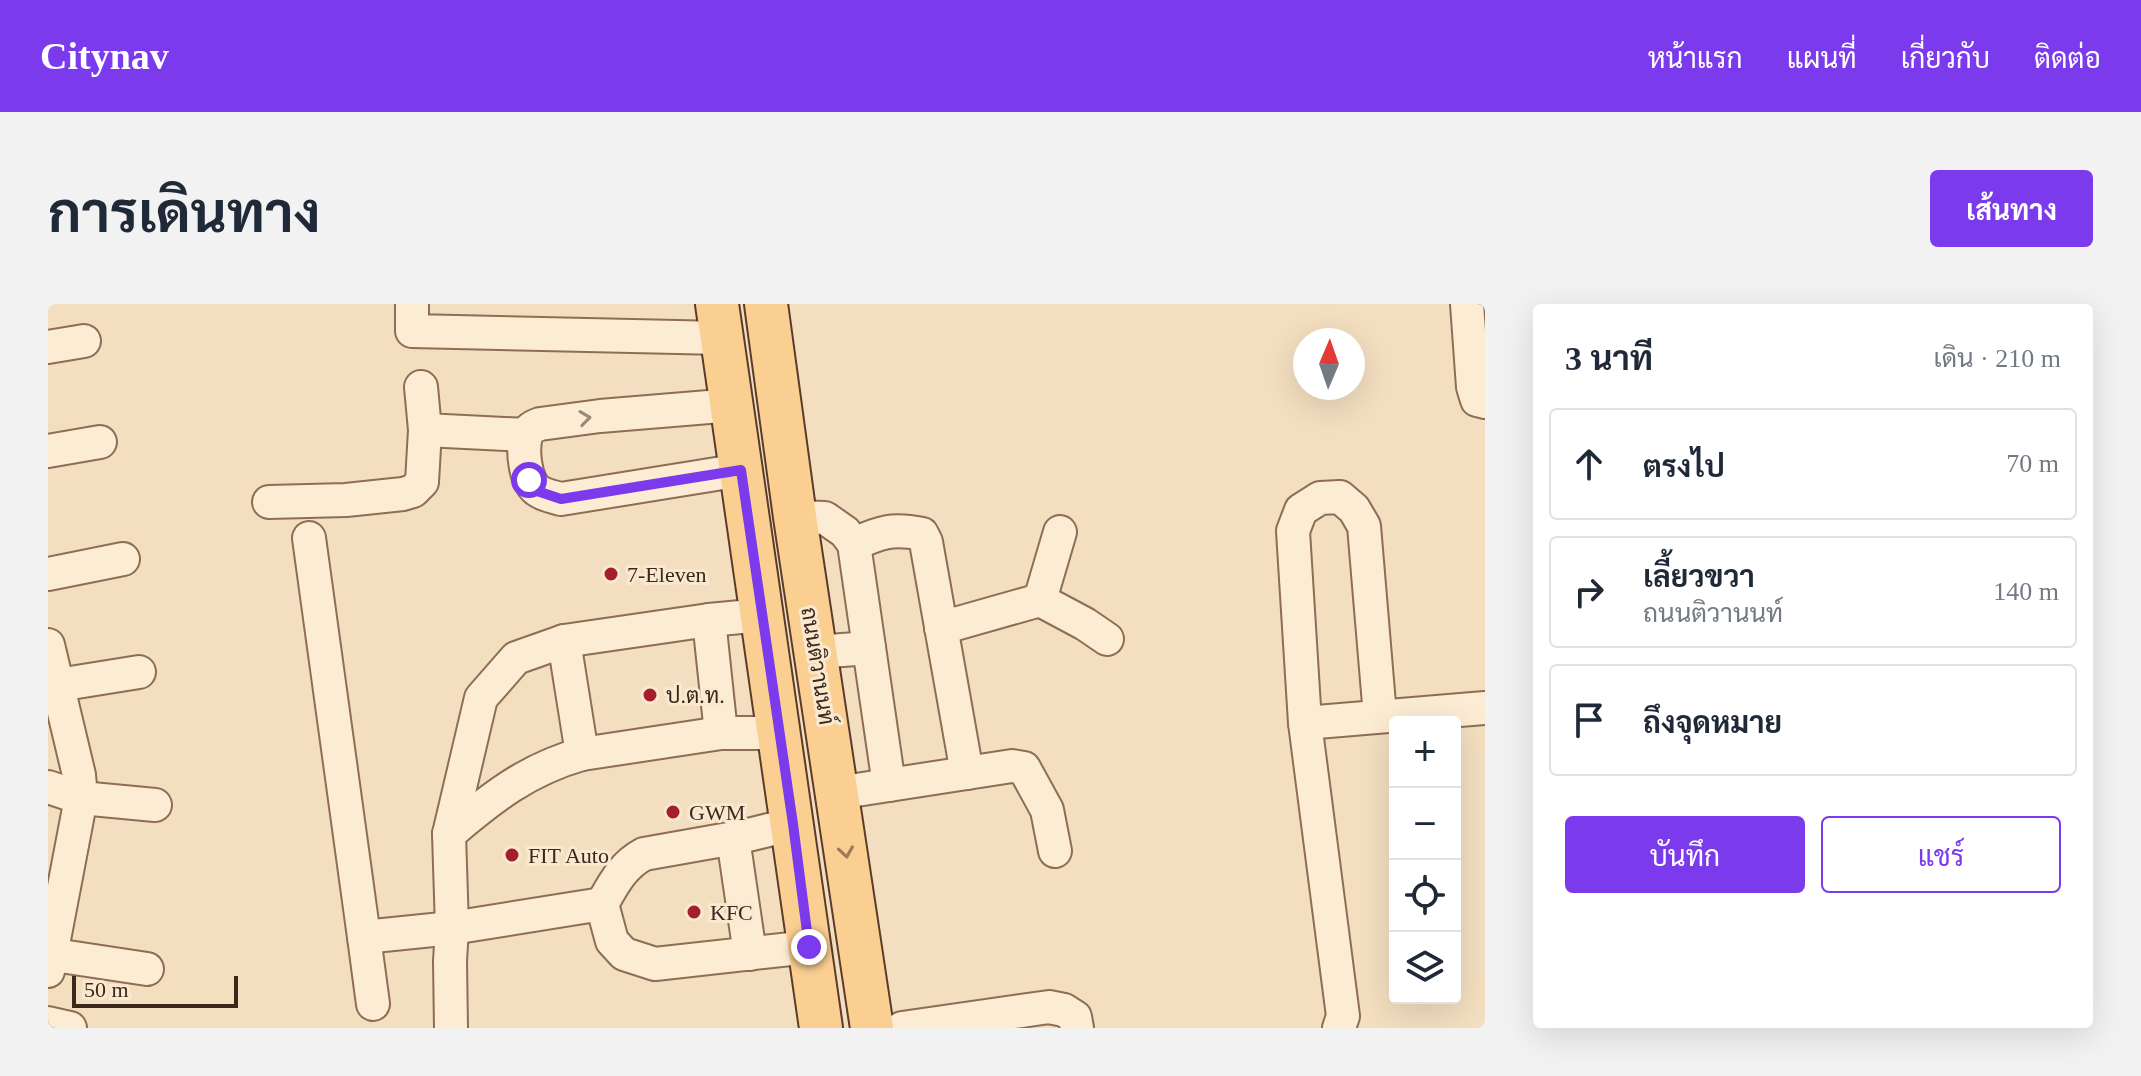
<!DOCTYPE html>
<html lang="th">
<head>
<meta charset="utf-8">
<style>
	body { margin:0; font-family:"Times New Roman",Sarabun,serif; background:#f2f2f3; color:#1f2937 }
	.controls { position:absolute; right:24px; bottom:24px; display:grid; overflow:hidden; border-radius:8px; box-shadow:0 8px 32px #0002 }
	.controls button { width:72px; height:72px; display:grid; place-items:center; padding:0; border:0; border-bottom:2px solid #e0e1e3; background:#fff; color:#1f2937; font:40px sans-serif }
	.compass { position:absolute; left:1245px; top:24px; width:72px; height:72px; border-radius:50%; background:#fff; box-shadow:0 8px 32px #0002; rotate:2deg }
	.scale { position:absolute; left:24px; bottom:20px; width:166px; box-sizing:border-box; padding-left:8px; border:4px solid #3c281b; border-top:0; font-size:22px; line-height:28px; white-space:nowrap; color:#3c281b; -webkit-text-stroke:6px #f9e9d0; paint-order:stroke }
	.stop { position:absolute; width:24px; height:24px; margin:-18px; border:6px solid #7c3aed; border-radius:50%; background:#fff }
	.stop.end { background:#7c3aed; border-color:#fff; box-shadow:0 2px 8px #0008 }
	.list { margin:0; padding:0; list-style:none }
	h2 { display:flex; justify-content:space-between; align-items:center; height:104px; margin:0; padding:0 32px; font-size:34px }
	h2 small { font-size:26px; font-weight:400; color:#747a83 }
	.list li { display:grid; grid-template-columns:52px 1fr auto; gap:24px; align-items:center; box-sizing:border-box; height:112px; margin:0 16px 16px; padding:0 16px; border:2px solid #e0e1e3; border-radius:8px }
	.list b { display:block; font-size:30px; white-space:nowrap }
	.list p { margin:0; font-size:26px; white-space:nowrap; color:#747a83 }
	.list em { font-size:26px; font-style:normal; color:#747a83 }
	.actions { display:flex; gap:16px; padding:24px 32px }
	.actions a { flex:1; padding:18px 0; border:2px solid #7c3aed; border-radius:8px; text-align:center; font-size:28px; color:#7c3aed }
	.actions .main { background:#7c3aed; color:#fff }
	.icon { flex:none; width:44px; height:44px; fill:none; stroke:currentColor; stroke-width:2; stroke-linecap:round; stroke-linejoin:round }
	.map { position:relative; flex:none; width:1437px; height:724px; overflow:hidden; border-radius:8px }
	header { display:flex; align-items:center; gap:48px; box-sizing:border-box; height:112px; padding:0 40px; background:#7c3aed; color:#fff }
	header strong { font-size:38px }
	nav { display:flex; gap:44px; margin-inline-start:auto; font-size:28px }
	.intro { display:flex; align-items:center; justify-content:space-between; box-sizing:border-box; height:192px; padding:0 48px }
	h1 { margin:0; font-size:56px }
	.button { padding:20px 36px; border-radius:8px; background:#7c3aed; color:#fff; font-size:28px; font-weight:700 }
	main { display:flex; gap:48px; padding:0 48px }
	aside { flex:1; background:#fff; border-radius:8px; box-shadow:0 8px 32px #0002 }
	.map>svg:first-child { display:block }
	.lines { fill:none; stroke-linecap:round; stroke-linejoin:round }
	.minor-casing { stroke:#8e6d55; stroke-width:36 }
	.major-casing { stroke:#5b3c2a; stroke-width:46 }
	.minor { stroke:#fcecd3; stroke-width:32 }
	.major { stroke:#fbcf92; stroke-width:42 }
	.oneway { stroke:#9c8a77 }
	.oneway2 { stroke:#9c7c56 }
	.route { stroke:#7c3aed; stroke-width:10 }
	.poi-dot { fill:#a41e2d; stroke:#f9e9d0; stroke-width:3 }
	.labels { text-anchor:middle; dominant-baseline:central; stroke-width:6; stroke-linejoin:round; paint-order:stroke }
	.poi-label { font-size:22px; fill:#3c281b; stroke:#f9e9d0; text-anchor:start }
	.street-label { font-size:22px; fill:#3c281b; stroke:#f9e9d0 }
</style>
</head>
<body>
<header>
<strong>Citynav</strong>
<nav><a>หน้าแรก</a><a>แผนที่</a><a>เกี่ยวกับ</a><a>ติดต่อ</a></nav>
</header>
<div class="intro"><h1>การเดินทาง</h1><a class="button">เส้นทาง</a></div>
<main>
<div class="map">
<svg width="1437" height="724" viewBox="0 0 1437 724">
	<rect width="100%" height="100%" fill="#f3debf"/>
	<g class="lines">
		<defs>
			<g id="minor">
				<polyline points="364,0 364,27 674,34"/>
				<polyline points="1419,0 1425,83 1429,96 1437,98"/>
				<polyline points="0,43 36,37"/>
				<polyline points="373,83 377,126 478,131"/>
				<path d="M685,101L552,112L492,120C486,122 480,125 478,132C474,146 477,177 489,186C495,191 506,193 513,195L693,166"/>
				<polyline points="0,147 52,138"/>
				<polyline points="221,198 298,196 355,190 365,187 374,178 377,126"/>
				<polyline points="747,213 777,214 797,228 806,240 841,481"/>
				<path d="M261,234L316,633L404,624L554,600C566,579 575,561 596,550L692,533L745,520"/>
				<path d="M806,240C833,228 844,224 874,230L878,238L919,469"/>
				<polyline points="0,270 75,255"/>
				<polyline points="992,296 1037,320 1059,335"/>
				<polyline points="714,311 661,316 516,337 534,450 673,429 731,429"/>
				<polyline points="661,316 673,429"/>
				<polyline points="893,324 992,296 1012,228"/>
				<polyline points="0,341 31,471 33,494 0,667"/>
				<polyline points="768,348 821,344"/>
				<polyline points="10,381 91,368"/>
				<polyline points="1257,419 1245,227 1253,206 1272,194 1292,193 1306,205 1316,222 1332,412"/>
				<polyline points="0,483 33,494 107,501"/>
				<polyline points="789,489 964,462 976,464 999,506 1007,547"/>
				<path d="M401,530C443,494 480,465 534,450"/>
				<polyline points="685,534 702,650"/>
				<polyline points="554,600 564,637 576,650 607,660 761,643"/>
				<polyline points="316,633 325,700"/>
				<polyline points="0,650 99,665"/>
				<polyline points="0,719 22,724"/>
				<polyline points="403,724 402,657 404,624 401,530 433,394 468,354 516,337"/>
				<polyline points="854,724 1001,703 1016,706 1027,713 1029,724"/>
				<polyline points="1291,724 1295,712 1257,419 1437,404"/>
			</g>
			<g id="major">
				<polyline points="669,0 773,724"/>
				<polyline points="718,0 747,213 824,724"/>
			</g>
		</defs>
		<!-- minor casing -->
		<use href="#minor" class="minor-casing"/>
		<!-- major casing -->
		<use href="#major" class="major-casing"/>
		<!-- minor -->
		<use href="#minor" class="minor"/>
		<!-- major -->
		<use href="#major" class="major"/>
	</g>
	<!-- one-way arrows -->
	<defs><path id="oneway-chevron" d="M-2-3.5L2.5 0L-2 3.5" fill="none" stroke-width="1.6" stroke-linecap="round" stroke-linejoin="round" transform="scale(2)"/></defs>
	<use class="oneway" href="#oneway-chevron" transform="translate(537 114) rotate(-8)"/>
	<use class="oneway2" href="#oneway-chevron" transform="translate(798 548) rotate(81)"/>
	<g class="lines">
		<!-- route -->
		<polyline class="route" points="481,176 489,187 513,195 693,166 745,520 761,643"/>
	</g>
	<!-- markers -->
	<g class="poi-dot">
		<circle cx="563" cy="270" r="8"/>
		<circle cx="602" cy="391" r="8"/>
		<circle cx="625" cy="508" r="8"/>
		<circle cx="464" cy="551" r="8"/>
		<circle cx="646" cy="608" r="8"/>
	</g>
	<g class="labels">
		<!-- poi labels -->
		<g class="poi-label">
			<text x="579" y="270">7-Eleven</text>
			<text x="618" y="391">ป.ต.ท.</text>
			<text x="641" y="508">GWM</text>
			<text x="480" y="551">FIT Auto</text>
			<text x="662" y="608">KFC</text>
		</g>
		<!-- street labels -->
		<g class="street-label">
			<text transform="translate(770 362) rotate(81)">ถนนติวานนท์</text>
		</g>
	</g>
</svg>
<div class="controls">
<button>+</button>
<button>−</button>
<button><svg class="icon" aria-label="locate" viewBox="0 0 24 24"><circle cx="12" cy="12" r="6"/><path d="M12 2v4M12 18v4M2 12h4M18 12h4"/></svg></button>
<button><svg class="icon" aria-label="layers" viewBox="0 0 24 24"><path d="M12 4l9 5-9 5-9-5zM3 14l9 5 9-5"/></svg></button>
</div>
<svg class="compass" viewBox="-18 -18 36 36"><path d="M0-13l5 13h-10z" fill="#e53935"/><path d="M0 13l5-13h-10z" fill="#747a83"/></svg>
<div class="scale">50 m</div>
<div class="stop" style="left:481px;top:176px"></div>
<div class="stop end" style="left:761px;top:643px"></div>
</div>
<aside>
<h2>3 นาที<small>เดิน · 210 m</small></h2>
<ul class="list">
<li><svg class="icon" aria-label="ahead" viewBox="0 0 24 24"><path d="M12 20V5M6 11l6-6 6 6"/></svg><div><b>ตรงไป</b></div><em>70 m</em></li>
<li><svg class="icon" aria-label="right" viewBox="0 0 24 24"><path d="M7 20v-9h11M14 6l5 5-5 5"/></svg><div><b>เลี้ยวขวา</b><p>ถนนติวานนท์</p></div><em>140 m</em></li>
<li><svg class="icon" aria-label="arrive" viewBox="0 0 24 24"><path d="M6 21V4h12l-3 4 3 4H6"/></svg><div><b>ถึงจุดหมาย</b></div></li>
</ul>
<div class="actions"><a class="main">บันทึก</a><a>แชร์</a></div>
</aside>
</main>
</body>
</html>
